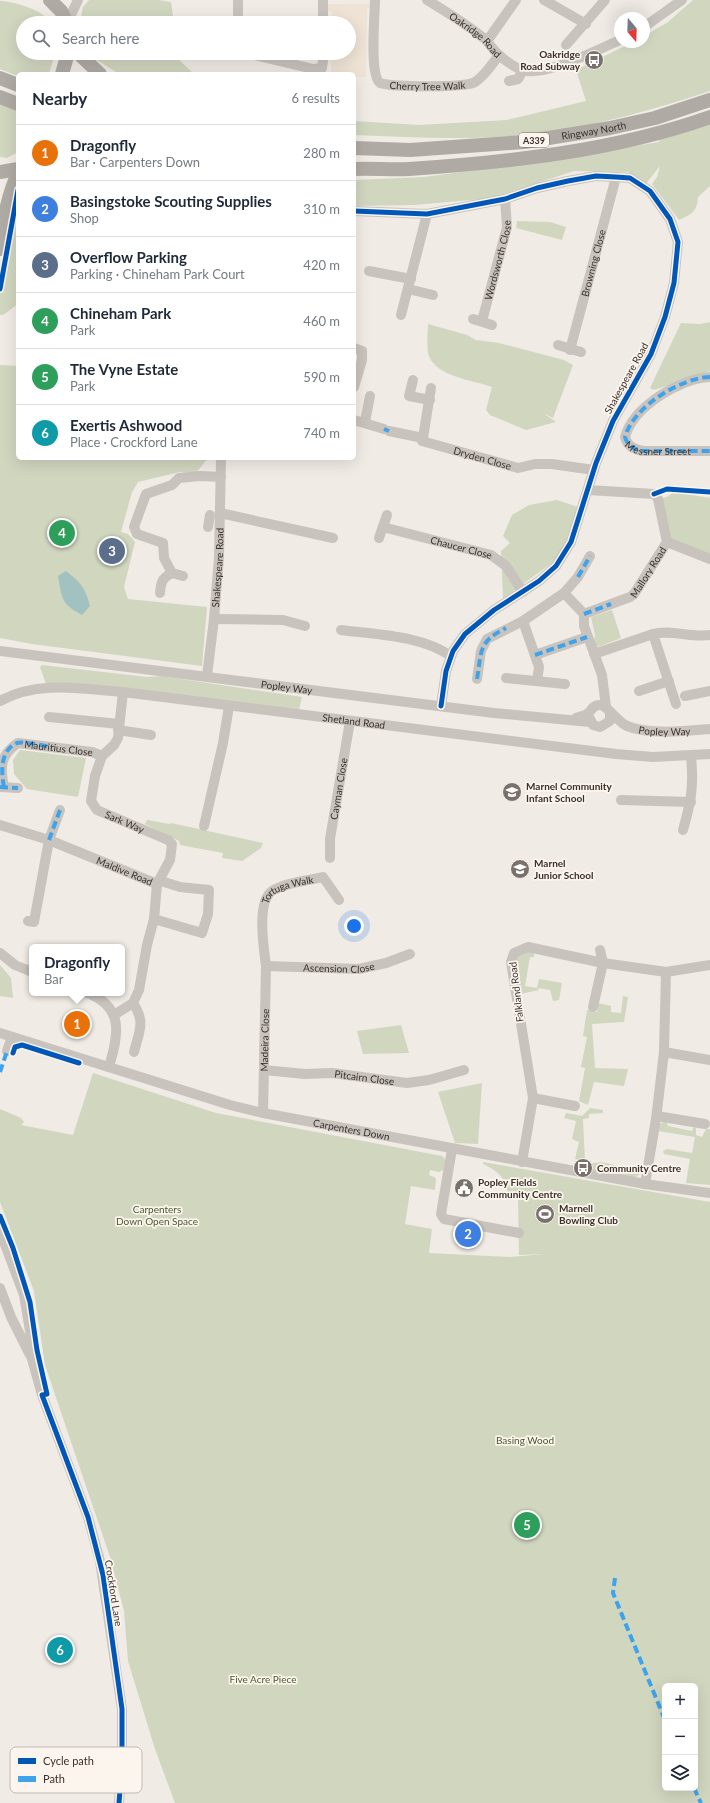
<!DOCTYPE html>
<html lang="en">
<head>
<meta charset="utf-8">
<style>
	body { margin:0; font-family:Lato,sans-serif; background:#f6f6f7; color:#1f2937 }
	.controls { position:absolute; right:12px; bottom:12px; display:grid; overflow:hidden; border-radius:6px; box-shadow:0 4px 16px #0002 }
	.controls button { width:36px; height:36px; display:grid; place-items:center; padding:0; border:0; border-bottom:1px solid #e0e1e3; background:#fff; color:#1f2937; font:20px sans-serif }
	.compass { position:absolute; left:614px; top:12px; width:36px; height:36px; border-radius:50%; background:#fff; box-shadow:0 4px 16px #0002; rotate:161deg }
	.you { position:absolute; left:354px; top:926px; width:14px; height:14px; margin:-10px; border:3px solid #fff; border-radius:50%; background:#1a73e8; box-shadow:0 0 0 6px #1a73e833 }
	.badge { display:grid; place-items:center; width:26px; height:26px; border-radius:50%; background:#7a716c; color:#fff; font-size:13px; font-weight:700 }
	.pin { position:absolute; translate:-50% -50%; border:2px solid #fff; box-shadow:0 1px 4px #0006 }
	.popup { position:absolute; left:29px; top:944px; width:96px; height:52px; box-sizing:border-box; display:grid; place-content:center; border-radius:6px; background:#fff; filter:drop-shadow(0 1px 3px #0005); font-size:13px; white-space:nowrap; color:#747a83 }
	.popup b { font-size:15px; color:#1f2937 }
	.popup::after { content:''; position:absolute; left:50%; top:100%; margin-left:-8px; border:8px solid transparent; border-top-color:#fff }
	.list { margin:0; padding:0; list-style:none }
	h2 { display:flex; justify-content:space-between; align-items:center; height:52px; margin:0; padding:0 16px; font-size:17px }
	h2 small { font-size:13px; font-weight:400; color:#747a83 }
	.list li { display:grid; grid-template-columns:26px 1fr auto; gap:12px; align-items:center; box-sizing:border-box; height:56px; padding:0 16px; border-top:1px solid #e0e1e3 }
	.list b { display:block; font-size:15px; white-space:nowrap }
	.list p { margin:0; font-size:13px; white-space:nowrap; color:#747a83 }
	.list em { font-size:13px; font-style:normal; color:#747a83 }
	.icon { flex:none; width:22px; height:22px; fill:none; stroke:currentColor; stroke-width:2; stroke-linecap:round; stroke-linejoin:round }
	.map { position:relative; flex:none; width:710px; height:1803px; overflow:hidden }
	.search { position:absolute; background:#fff; box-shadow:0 4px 16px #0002; left:16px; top:16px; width:340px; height:44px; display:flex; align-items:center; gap:10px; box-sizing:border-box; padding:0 14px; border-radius:22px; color:#747a83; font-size:15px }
	.panel { position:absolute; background:#fff; box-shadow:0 4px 16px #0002; left:16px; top:72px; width:340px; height:388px; border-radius:6px }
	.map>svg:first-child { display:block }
	.green { fill:#d1d6bf; fill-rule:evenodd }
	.plaza { fill:#eee3d5 }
	.water { fill:#a1c2c1 }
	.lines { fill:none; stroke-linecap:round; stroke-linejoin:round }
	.minor { stroke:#c9c3be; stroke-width:10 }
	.highway { stroke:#afaaa4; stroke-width:14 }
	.quiet { stroke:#3fa3eb; stroke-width:4; stroke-dasharray:8 4; stroke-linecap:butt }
	.cycleway-casing { stroke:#fbf5ee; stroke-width:8 }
	.cycleway { stroke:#0057b8; stroke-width:5 }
	.labels { text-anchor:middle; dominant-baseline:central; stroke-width:3.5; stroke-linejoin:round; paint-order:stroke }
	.shield { fill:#fbf5ee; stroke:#756b66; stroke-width:1 }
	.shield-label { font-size:9px; font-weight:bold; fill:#3b302b }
	.street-label { font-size:10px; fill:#3b302b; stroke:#fbf5ee }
	.poi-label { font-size:10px; font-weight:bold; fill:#3b302b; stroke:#fbf5ee; text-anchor:start }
	.park-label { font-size:10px; fill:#4a5a2e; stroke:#fbf5ee }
	.key { fill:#fbf5ee; stroke:#c1bab4; stroke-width:1 }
	.key-label { font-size:11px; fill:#3b302b }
</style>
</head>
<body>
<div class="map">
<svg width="710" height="1803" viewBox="0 0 710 1803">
	<rect width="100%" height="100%" fill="#f0ebe5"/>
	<!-- green -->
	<g class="green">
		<polygon points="89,0 158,0 171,2 174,23 80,23 83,7"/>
		<path d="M693,0H710V91C653,110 593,127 533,134C474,141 413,137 354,135V121L419,125L507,120L586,101L576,70L633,42H644V36L668,22Z"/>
		<path d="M0,1C13,1 46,11 51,23H23V53H55L49,74H18V76L0,69Z"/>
		<polygon points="91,53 178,53 178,59 194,74 119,74 94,58"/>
		<polygon points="0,104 18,111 18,152 7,158 0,157"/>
		<path d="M710,122V186L698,197C697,212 692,214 679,220L652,184L657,177L660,166L644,186L629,172L574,171L492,198L415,205L354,206V180L424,177L572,157L659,142L660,137Z"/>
		<polygon points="18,199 18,304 3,315 0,315 0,289"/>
		<polygon points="517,221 550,222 566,227 562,240 516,228"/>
		<polygon points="710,322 710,371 654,390 650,388 681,323 700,324"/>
		<path d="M428,324L467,335L476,340L499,343L564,360L573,365L553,418L543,413L556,422L526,430L490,415L486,410L492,387C473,380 437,377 429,356C426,348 428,333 428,324Z"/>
		<polygon points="0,365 18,366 18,458 208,458 196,473 180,472 138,482 132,492 121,532 128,534 135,542 124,587 128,599 207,607 202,666 32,644 0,638"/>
		<polygon points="674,492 710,498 710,557 667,542 658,499 667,497"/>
		<polygon points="557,500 581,508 575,531 557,559 503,599 501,551 510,543 503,536 512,515 529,505"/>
		<polygon points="612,610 621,638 593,649 595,635 591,617"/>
		<polygon points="42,665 147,677 161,676 302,697 298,714 47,687 40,667"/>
		<polygon points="20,750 86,758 78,797 27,789 14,774 13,760"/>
		<polygon points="147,820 170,824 171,823 263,843 261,848 242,861 222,858 223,853 180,845 179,841 145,824"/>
		<polygon points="522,952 534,952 534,957 530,957 525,986 537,988 539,979 562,983 559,1000 553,1001 550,990 538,988 539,990 520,994 516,958"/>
		<polygon points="0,965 11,978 13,998 0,996"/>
		<polygon points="623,996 628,997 624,1022 592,1024 595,1068 628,1069 624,1086 594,1082 588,1105 579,1101 585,1068 581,1067 587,1037 583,1036 587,1010 597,1012 598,1003 611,1006 611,1012 621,1013"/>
		<polygon points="401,1025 409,1053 363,1054 357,1031"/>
		<path d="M93,1073L216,1113L442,1156L447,1161L445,1169L439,1172L430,1170L429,1175L436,1178L435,1190L411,1186L405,1224L432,1229L429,1253L510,1257L545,1254L519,1255L518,1195H508C506,1178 498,1171 483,1164V1162L710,1202V1803H175L155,1749L128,1661L124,1611L110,1557L45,1365L34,1291L0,1202V1109L21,1118L24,1122L21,1125L73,1135ZM665,1686H695V1788H665Z"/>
		<polygon points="482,1083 478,1144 455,1143 438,1092"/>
		<polygon points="590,1108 603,1110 603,1113 589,1114 589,1118 583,1119 585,1162 575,1159 579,1142 572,1139 576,1121 564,1118 566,1113 582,1116"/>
		<polygon points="666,1120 668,1126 692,1131 694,1126 696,1129 696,1135 702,1137 706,1129 710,1129 710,1185 686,1183 690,1159 664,1154 663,1151 667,1149 692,1153 695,1137 658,1131 659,1125"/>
		<polygon points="601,1162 643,1171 635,1178 575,1166"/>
	</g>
	<!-- plaza -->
	<polygon class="plaza" points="327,4 368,4 373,8 367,9 366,77 354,77 354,74 331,74 332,53 349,53 349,23 332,23 332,12 327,11"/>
	<!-- water -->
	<path class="water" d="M66,571C81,583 85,587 90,606L82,615C61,604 62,598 58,576Z"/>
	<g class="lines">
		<!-- minor -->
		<g class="minor">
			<polyline points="238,0 238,23"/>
			<polyline points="323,0 323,23"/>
			<path id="s1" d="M375,0C375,16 369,74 380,83C392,87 466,88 475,82C485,76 492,64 499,55"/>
			<path id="s2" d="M427,0C447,12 467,25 485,39C489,43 491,47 495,51C501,58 514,67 522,70C544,78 599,49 620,40"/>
			<polyline points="544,0 586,24"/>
			<polyline points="67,23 78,0"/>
			<polyline points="644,27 682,0"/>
			<polyline points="487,41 516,0"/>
			<polyline points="566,45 605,0"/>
			<polyline points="246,53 313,69 322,68 324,53"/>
			<polyline points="509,81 518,79 523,70"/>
			<polyline points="354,211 427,214 505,199 537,188 568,181 596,176 616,177 630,178 650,191 670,219 678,242 674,283 665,317 651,354 613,421 596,463 571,542 556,566 539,581 494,610 465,634 453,651 446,671 441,706"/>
			<polyline points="369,271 411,279"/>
			<polyline points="408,289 433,295"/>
			<polyline points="401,315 427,214"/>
			<polyline points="473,319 492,325"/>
			<path id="s3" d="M482,321L507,227L505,199"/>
			<polyline points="558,345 581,352"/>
			<polyline points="354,348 362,351 362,360 354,387"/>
			<path id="s4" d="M570,350L616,177"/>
			<path id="s5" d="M710,377C680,378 633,407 625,437C628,447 634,449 643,451H710"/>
			<polyline points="413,380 409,396 430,400"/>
			<polyline points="354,420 384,429"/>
			<polyline points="365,422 370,396"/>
			<polyline points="389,431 423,438 431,388"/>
			<path id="s6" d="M423,438L422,441L518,468L535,464H552L594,470"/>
			<polyline points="220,513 333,538"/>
			<polyline points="208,527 210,515"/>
			<path id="s7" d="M383,527L491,555L506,566L523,592"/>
			<polyline points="379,538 387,515"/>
			<polyline points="667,542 710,559"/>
			<polyline points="172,573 164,558 163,543 137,534 134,527 146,494 172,485 179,478 200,476 221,477"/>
			<path d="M160,593C161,582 162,578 172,573L183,576"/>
			<polyline points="564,593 584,614"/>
			<path id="s8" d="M584,614L630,597L634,594L667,542L658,499L654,494L588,490"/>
			<polyline points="584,614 584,626 602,675 606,707"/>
			<polyline points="214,619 283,620 305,626"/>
			<polyline points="523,621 539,667 537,681"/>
			<path d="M341,630C378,635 419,635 451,656"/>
			<path d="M653,634C671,629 690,638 710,635"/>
			<path id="s9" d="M0,651L494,713L590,722"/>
			<polyline points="594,654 653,634 676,704"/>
			<polyline points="535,655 587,637"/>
			<path id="s10" d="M207,676L214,619L219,557L221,458"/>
			<polyline points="506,678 565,684"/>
			<polyline points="477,679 481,651 487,639 523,621 564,593 578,577 590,556"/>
			<polyline points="639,691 669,681"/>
			<path id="s11" d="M123,692L118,738L114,745L102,756L95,776L91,801L97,810L168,840L172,844L170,860L157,884"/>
			<polyline points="685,696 710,691"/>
			<path id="s12" d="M0,701C38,680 82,689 123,692L616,754L653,757L710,754"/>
			<polyline points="588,715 593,725 600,727 610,721 610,713"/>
			<polyline points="49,717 119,724"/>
			<path id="s13" d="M576,718C579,717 584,716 587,714C592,711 592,705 599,705C607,704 617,722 627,726C649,735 687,731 710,729"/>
			<polyline points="118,730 151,735"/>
			<polyline points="0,787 18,788"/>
			<path id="s14" d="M4,787C0,767 0,755 18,743L92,752L102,756"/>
			<polyline points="621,800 691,802"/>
			<path id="s15" d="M0,825L49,840L157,884"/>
			<polyline points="204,826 223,743 229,706"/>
			<path d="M683,830C691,802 694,786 691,757"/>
			<path id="s16" d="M330,858V839L350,721"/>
			<polyline points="154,919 202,933 208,914 209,890 180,887 161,881"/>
			<polyline points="28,921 34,922 49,840 60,810"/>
			<polyline points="0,953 15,965 32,972"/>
			<path id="s17" d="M266,966L359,969L386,963L410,954"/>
			<polyline points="666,972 710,965"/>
			<path d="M88,993C125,1008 118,1035 109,1067"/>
			<path d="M133,1003C146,1022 139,1032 134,1052"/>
			<polyline points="593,1007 603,963 600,950"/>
			<polyline points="114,1015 133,1003 139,990 147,945 154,919 157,884"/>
			<path id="s18" d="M0,1033L230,1105L263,1113L645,1184L710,1193"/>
			<polyline points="7,1051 12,1037"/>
			<polyline points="664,1052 710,1060"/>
			<path id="s19" d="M264,1070L305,1074L332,1073L407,1083L429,1080L464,1070"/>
			<polyline points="533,1098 575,1106"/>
			<path id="s20" d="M263,1113L266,966C264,949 256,902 272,891C286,882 307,881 323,877L339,900"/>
			<polyline points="657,1116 705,1124"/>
			<polyline points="452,1149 441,1214 444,1219 519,1233"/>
			<polyline points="522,1162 533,1098 511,962 514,953 528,947 603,963 666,972 664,1052 656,1119 645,1184"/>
			<polyline points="0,1231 24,1295 30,1331 32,1359 42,1395 88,1517 100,1561 122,1709 122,1763 119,1803"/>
			<polyline points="0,1288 11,1317 30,1355"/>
		</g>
		<!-- highway -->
		<g class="highway">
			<polyline points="50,0 61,11 67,23"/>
			<polyline points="78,53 100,74"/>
			<polyline points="62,74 68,53"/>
			<polyline points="0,78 18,85"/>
			<polyline points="0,97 18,104"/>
			<path id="s21" d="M354,148L410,150L524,142L610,128L655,118L710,100"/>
			<path d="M354,169C372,168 390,170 409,169C510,162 614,151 710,117"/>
			<polyline points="0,172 18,169"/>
			<path d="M0,249C3,222 7,198 18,173"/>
		</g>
		<!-- quiet -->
		<g class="quiet">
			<path d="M710,377C680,378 633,407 625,437C628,447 634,449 643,451H710"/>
			<polyline points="384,429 389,431"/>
			<polyline points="578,577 590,556"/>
			<polyline points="584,614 611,604"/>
			<polyline points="535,655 587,637"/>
			<path d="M477,679C482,650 478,642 506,628"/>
			<polyline points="0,787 18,788"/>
			<path d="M4,787C1,772 0,750 17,743C24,741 44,746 52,747"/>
			<polyline points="49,840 60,810"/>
			<polyline points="0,1072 7,1051"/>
			<polyline points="615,1578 613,1593 665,1720"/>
			<polyline points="694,1788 701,1803"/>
		</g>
		<defs>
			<g id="cycleway">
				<polyline points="354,211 427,214 505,199 537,188 568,181 596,176 616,177 630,178 650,191 670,219 678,242 674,283 665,317 651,354 613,421 596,463 571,542 556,566 539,581 494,610 465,634 453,651 446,671 441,706"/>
				<polyline points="0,289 18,190"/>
				<polyline points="654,494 667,489 710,492"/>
				<polyline points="13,1053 15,1047 22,1045 79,1063"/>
				<polyline points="0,1216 13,1248 30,1302 37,1350 47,1394 42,1395 88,1517 103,1575 122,1709 122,1763 119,1803"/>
			</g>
		</defs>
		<!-- cycleway casing -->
		<use href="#cycleway" class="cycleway-casing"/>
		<!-- cycleway -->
		<use href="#cycleway" class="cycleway"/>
	</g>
	<!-- icons -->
	<defs>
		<symbol id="bus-disc" viewBox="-11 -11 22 22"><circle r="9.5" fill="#7a716c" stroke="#fbf5ee"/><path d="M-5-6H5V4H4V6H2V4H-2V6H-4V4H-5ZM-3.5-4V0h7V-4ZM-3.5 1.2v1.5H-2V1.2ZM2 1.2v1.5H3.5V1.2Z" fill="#fff"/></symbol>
		<symbol id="school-disc" viewBox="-11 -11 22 22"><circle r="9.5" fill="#7a716c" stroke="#fbf5ee"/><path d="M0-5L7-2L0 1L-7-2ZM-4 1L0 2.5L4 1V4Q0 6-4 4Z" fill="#fff"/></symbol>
		<symbol id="civic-disc" viewBox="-11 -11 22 22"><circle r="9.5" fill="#7a716c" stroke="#fbf5ee"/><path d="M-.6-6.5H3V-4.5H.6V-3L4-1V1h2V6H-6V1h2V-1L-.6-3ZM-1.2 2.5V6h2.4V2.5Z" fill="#fff"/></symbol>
		<symbol id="stadium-disc" viewBox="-11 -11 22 22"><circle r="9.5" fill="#7a716c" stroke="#fbf5ee"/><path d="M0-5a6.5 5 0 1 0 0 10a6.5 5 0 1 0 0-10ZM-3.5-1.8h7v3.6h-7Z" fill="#fff"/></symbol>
	</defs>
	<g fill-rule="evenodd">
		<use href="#bus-disc" x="583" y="49" width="22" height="22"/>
		<use href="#school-disc" x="501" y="781" width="22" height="22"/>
		<use href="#school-disc" x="509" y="858" width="22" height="22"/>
		<use href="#bus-disc" x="572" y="1157" width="22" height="22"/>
		<use href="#civic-disc" x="453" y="1177" width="22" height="22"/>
		<use href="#stadium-disc" x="534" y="1203" width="22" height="22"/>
	</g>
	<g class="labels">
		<!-- shield labels -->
		<rect class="shield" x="519" y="133" width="30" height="14" rx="3"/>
		<g class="shield-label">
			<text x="534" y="140">A339</text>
		</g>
		<!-- street labels -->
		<g class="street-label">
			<text stroke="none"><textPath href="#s2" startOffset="60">Oakridge Road</textPath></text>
			<text stroke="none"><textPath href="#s1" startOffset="132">Cherry Tree Walk</textPath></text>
			<text stroke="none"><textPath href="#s21" startOffset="241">Ringway North</textPath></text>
			<text stroke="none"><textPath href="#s3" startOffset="63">Wordsworth Close</textPath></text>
			<text stroke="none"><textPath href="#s4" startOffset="90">Browning Close</textPath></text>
			<text transform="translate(626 378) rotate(-61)">Shakespeare Road</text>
			<text stroke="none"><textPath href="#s5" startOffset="148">Messner Street</textPath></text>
			<text stroke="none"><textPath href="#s6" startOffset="66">Dryden Close</textPath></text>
			<text stroke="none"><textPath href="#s7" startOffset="81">Chaucer Close</textPath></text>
			<text stroke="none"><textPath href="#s10" startOffset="109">Shakespeare Road</textPath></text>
			<text stroke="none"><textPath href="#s8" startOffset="80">Mallory Road</textPath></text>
			<text stroke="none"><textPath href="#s9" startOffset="289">Popley Way</textPath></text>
			<text stroke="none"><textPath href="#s12" startOffset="358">Shetland Road</textPath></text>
			<text stroke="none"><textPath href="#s13" startOffset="101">Popley Way</textPath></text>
			<text stroke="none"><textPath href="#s14" startOffset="91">Mauritius Close</textPath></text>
			<text stroke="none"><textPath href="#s16" startOffset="70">Cayman Close</textPath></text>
			<text stroke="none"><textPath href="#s11" startOffset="158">Sark Way</textPath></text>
			<text stroke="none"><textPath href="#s15" startOffset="133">Maldive Road</textPath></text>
			<text stroke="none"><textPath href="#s20" startOffset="239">Tortuga Walk</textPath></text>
			<text stroke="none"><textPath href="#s17" startOffset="73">Ascension Close</textPath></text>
			<text transform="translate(516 992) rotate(-97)">Falkland Road</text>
			<text stroke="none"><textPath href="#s20" startOffset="73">Madeira Close</textPath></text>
			<text stroke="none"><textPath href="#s19" startOffset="101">Pitcairn Close</textPath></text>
			<text stroke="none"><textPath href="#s18" startOffset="365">Carpenters Down</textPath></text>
			<text transform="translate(114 1593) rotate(81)">Crockford Lane</text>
		</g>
		<!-- poi labels -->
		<g class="poi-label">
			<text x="580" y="54" text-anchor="end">Oakridge<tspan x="580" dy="12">Road Subway</tspan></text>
			<text x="526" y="786">Marnel Community<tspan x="526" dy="12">Infant School</tspan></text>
			<text x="534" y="863">Marnel<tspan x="534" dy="12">Junior School</tspan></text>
			<text x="597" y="1168">Community Centre</text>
			<text x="478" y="1182">Popley Fields<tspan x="478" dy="12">Community Centre</tspan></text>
			<text x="559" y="1208">Marnell<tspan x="559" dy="12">Bowling Club</tspan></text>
		</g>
		<!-- park labels -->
		<g class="park-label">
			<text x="157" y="1209">Carpenters<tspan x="157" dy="12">Down Open Space</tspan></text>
			<text x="525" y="1440">Basing Wood</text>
			<text x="263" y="1679">Five Acre Piece</text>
		</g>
	</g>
	<!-- legend -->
	<rect x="10" y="1747" width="132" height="46" rx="6" class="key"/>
	<rect x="18" y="1758" width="18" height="6" fill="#0057b8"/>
	<rect x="18" y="1776" width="18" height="6" fill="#3fa3eb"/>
	<g class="key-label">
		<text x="43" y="1765">Cycle path</text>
		<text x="43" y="1783">Path</text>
	</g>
</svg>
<div class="controls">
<button>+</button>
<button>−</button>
<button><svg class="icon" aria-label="layers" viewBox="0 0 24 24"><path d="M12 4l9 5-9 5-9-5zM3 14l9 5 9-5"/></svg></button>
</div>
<svg class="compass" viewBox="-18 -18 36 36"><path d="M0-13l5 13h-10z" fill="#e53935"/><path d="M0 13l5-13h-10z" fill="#747a83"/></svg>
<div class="you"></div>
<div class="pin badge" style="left:77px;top:1024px;background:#e8710a">1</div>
<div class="popup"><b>Dragonfly</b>Bar</div>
<div class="pin badge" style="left:468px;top:1234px;background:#3f7fe0">2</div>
<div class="pin badge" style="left:112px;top:551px;background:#5c6f8a">3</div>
<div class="pin badge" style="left:62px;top:533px;background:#2e9e5b">4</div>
<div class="pin badge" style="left:527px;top:1525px;background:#2e9e5b">5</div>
<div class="pin badge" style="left:60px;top:1650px;background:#0f9aa8">6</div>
<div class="search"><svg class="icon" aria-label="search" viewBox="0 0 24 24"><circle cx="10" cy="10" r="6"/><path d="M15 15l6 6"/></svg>Search here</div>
<section class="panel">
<h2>Nearby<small>6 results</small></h2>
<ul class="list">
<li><span class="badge" style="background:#e8710a">1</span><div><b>Dragonfly</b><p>Bar · Carpenters Down</p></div><em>280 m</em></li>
<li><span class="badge" style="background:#3f7fe0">2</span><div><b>Basingstoke Scouting Supplies</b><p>Shop</p></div><em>310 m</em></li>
<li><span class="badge" style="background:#5c6f8a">3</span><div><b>Overflow Parking</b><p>Parking · Chineham Park Court</p></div><em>420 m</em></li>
<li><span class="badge" style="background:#2e9e5b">4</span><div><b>Chineham Park</b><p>Park</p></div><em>460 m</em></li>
<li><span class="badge" style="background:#2e9e5b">5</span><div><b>The Vyne Estate</b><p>Park</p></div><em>590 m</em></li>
<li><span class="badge" style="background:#0f9aa8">6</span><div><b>Exertis Ashwood</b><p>Place · Crockford Lane</p></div><em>740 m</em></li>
</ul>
</section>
</div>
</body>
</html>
